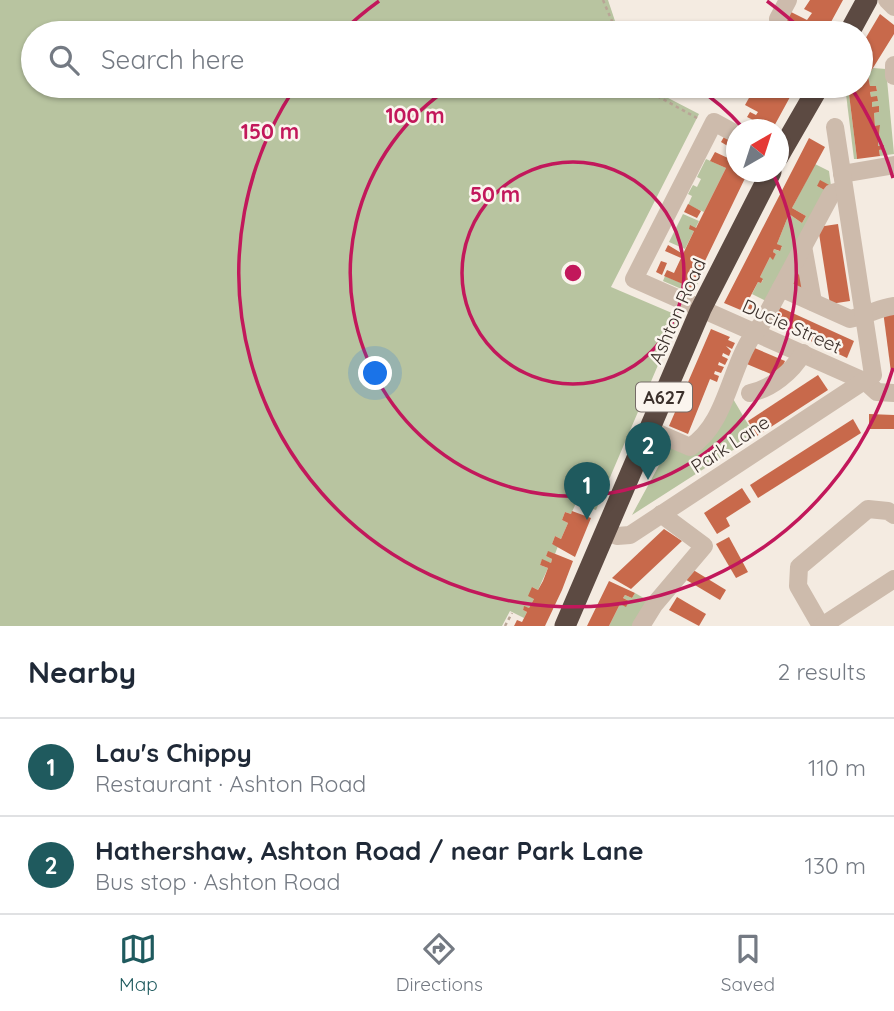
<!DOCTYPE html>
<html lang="en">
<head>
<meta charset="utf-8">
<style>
	body { margin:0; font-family:Quicksand,sans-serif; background:#f2f2f3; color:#1f2937 }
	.compass { position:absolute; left:726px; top:119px; width:63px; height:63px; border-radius:50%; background:#fff; box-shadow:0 2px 5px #0004; rotate:39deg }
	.you { position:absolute; left:376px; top:374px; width:24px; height:24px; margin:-18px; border:5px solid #fff; border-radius:50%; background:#1a73e8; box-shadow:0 0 0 10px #1a73e833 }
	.badge { display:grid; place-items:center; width:46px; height:46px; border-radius:50%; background:#1f5a5e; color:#fff; font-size:23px; font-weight:700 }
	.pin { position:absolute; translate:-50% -58px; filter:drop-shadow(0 2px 4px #0008) }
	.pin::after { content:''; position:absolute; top:37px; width:24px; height:21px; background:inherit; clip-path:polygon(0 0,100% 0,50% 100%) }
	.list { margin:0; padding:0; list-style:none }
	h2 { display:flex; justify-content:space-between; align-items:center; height:91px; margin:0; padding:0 28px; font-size:30px }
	h2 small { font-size:23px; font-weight:400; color:#747a83 }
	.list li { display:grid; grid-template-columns:46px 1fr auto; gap:21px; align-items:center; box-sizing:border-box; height:98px; padding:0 28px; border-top:2px solid #e0e1e3 }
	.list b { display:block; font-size:26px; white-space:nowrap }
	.list p { margin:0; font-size:23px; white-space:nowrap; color:#747a83 }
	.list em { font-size:23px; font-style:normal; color:#747a83 }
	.icon { flex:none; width:38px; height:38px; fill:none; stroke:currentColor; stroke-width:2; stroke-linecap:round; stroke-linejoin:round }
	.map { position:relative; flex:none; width:894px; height:626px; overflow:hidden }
	.search { position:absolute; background:#fff; box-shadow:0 2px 5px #0004; left:21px; right:21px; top:21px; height:77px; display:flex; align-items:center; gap:18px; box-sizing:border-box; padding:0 24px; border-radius:38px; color:#747a83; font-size:26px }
	.sheet { height:287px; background:#fff }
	nav { display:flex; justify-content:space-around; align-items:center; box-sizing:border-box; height:98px; border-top:2px solid #e0e1e3; background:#fff; font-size:19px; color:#747a83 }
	nav a { display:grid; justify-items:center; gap:4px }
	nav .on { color:#1f5a5e }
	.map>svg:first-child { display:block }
	.green { fill:#b8c4a0 }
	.building { fill:#c8694b }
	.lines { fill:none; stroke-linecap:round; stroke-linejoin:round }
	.path { stroke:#b9a596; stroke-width:2.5; stroke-dasharray:3.5 3.5; stroke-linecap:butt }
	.minor { stroke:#cdbbac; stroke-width:18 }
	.highway { stroke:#5c4a42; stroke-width:21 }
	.ring { fill:none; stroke:#c2185b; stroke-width:3.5 }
	.labels { text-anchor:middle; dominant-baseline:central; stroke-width:5; stroke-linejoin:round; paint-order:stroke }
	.shield { fill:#fbf5ee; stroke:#756b66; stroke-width:2 }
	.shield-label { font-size:18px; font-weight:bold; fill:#3b302b }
	.street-label { font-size:19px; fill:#3b302b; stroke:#fbf5ee }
	.centre { fill:#c2185b; stroke:#fbf5ee; stroke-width:3.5 }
	.ring-label { font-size:21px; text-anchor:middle; font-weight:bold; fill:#c2185b; stroke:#fbf5ee; stroke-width:5; stroke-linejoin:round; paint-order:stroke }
</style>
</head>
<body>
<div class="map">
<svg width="894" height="626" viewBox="0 0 894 626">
	<rect width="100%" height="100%" fill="#f4ebe1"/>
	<!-- green -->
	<g class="green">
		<polygon points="0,0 608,0 619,33 33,33 33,86 645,86 699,114 611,287 679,316 596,510 576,503 571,514 565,512 562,520 568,523 561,539 555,536 552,544 558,546 555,554 548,552 546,556 552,559 551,563 542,560 540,565 548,568 538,590 532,587 534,599 529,608 524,607 523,610 527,612 524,618 510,611 502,626 0,626"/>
		<polygon points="873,68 886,69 894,154 880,156 879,150 884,148 884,145 878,146 880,126 875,126 874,113 879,112 879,107 872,107 872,102 878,101 871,97 870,92 877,91 876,86 870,86 868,76"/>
		<polygon points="845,86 848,86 857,159 854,159"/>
		<polygon points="706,159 726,168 704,212 688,205 692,196 688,194 693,185 697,187 701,179 697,177"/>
		<polygon points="815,164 829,171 831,186 817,186 828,192 768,302 752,294 758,282 761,283 763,280 760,277 770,257 773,259 776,254 773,252 774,249 779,251 782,247 777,244 789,214 802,223 806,216 792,208"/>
		<polygon points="683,214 699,221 685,249 669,242"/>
		<polygon points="665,276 692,288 697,277 700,278 693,294 663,281"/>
		<polygon points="729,392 755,436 632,515 670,445 687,452"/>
		<polygon points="635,593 649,601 632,626 609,626 620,604 626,606 629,601 623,598 625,595 632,598"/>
	</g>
	<!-- building -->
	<g class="building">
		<polygon points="810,0 843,0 825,33 780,33 791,12 807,20 812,13 804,9"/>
		<polygon points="880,14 894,25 894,34 868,76 870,86 876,86 877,91 870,92 871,97 877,96 878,101 872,102 872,107 879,106 879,112 874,113 875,126 880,125 878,146 884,145 884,149 879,150 880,156 857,159 848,86 861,86 861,46"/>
		<polygon points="757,86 796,86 772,130 742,127 745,122 750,125 753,120 747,117 750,112 756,115 758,112 745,105 754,89 767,97 769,93"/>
		<polygon points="725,135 735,140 731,148 721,142"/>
		<polygon points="809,138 825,147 792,208 806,216 802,223 789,214 777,244 782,246 780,251 774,249 773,252 776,254 773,260 770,257 760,277 763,279 761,283 758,282 748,301 758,306 756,312 745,307 743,311 724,303"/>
		<polygon points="736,147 736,172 748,172 692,288 664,276 667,270 674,273 681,258 665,251 668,245 683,254 694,231 689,229 690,225 696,228 726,168 710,161 715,152 730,159"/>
		<polygon points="820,180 831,186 828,192 817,186"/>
		<polygon points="688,204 701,211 697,218 684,212"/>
		<polygon points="838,224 850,301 830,304 818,227"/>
		<polygon points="661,261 667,263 662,275 656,272"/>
		<polygon points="793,269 806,275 804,295 784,285"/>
		<polygon points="775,305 854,341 847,358 768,321"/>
		<polygon points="894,310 894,371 891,372 883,311"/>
		<polygon points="711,329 730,337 728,340 735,343 732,349 726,346 731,351 729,356 723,353 722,356 728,359 725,365 719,362 718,365 724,367 721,373 715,371 714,374 719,376 717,382 710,379 688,434 669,426"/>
		<polygon points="750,346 785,361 778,377 742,362"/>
		<polygon points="818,375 828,390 757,436 748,421"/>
		<polygon points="869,414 894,415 894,429 869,429"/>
		<polygon points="853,419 861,433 758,498 750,485"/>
		<polygon points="742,488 751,502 726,518 730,526 717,534 704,513"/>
		<polygon points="572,511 591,518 575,557 552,544 555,536 561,539 568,523 562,520 565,512 571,514"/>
		<polygon points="664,529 682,541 631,589 612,578"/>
		<polygon points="729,537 748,572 736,578 716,544"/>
		<polygon points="548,551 573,561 562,590 545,626 514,626 517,620 522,622 527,612 523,610 524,606 529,608 534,599 528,596 532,587 538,590 543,581 548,568 540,565 542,559 551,563 552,559 546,556"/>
		<polygon points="690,568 726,590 720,600 683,578"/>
		<polygon points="609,581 635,593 632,598 625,595 623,598 629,601 626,607 620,604 609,626 587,626"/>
		<polygon points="677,597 706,614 699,626 669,610"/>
	</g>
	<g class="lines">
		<!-- path -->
		<g class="path">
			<polyline points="603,0 617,33"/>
			<polyline points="639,86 697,118"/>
			<polyline points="505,626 512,613"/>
		</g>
		<!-- minor -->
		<g class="minor">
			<polyline points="887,0 894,7"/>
			<polyline points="778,19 788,0"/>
			<polyline points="894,65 894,76"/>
			<polyline points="736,134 714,122 634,279 866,382 877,392 894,393"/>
			<polyline points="842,174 894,165"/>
			<polyline points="803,246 813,302"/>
			<path d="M781,288L850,319C866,316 878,308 894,306"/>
			<path d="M750,393C771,389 792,372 803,353"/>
			<path d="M651,430L690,447C730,422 729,359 761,325L832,193L844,190"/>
			<polyline points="607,532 617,536 630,535 873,375 835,127"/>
			<polyline points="641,626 654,605 704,546 661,514"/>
			<polyline points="821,626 798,586 799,567 868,509 888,511 894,515"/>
			<polyline points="822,626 894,579"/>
		</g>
		<!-- highway -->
		<g class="highway">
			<polyline points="849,33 867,0"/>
			<polyline points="778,157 819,86"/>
			<polyline points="565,626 701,309 771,172"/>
		</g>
	</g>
	<!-- distance rings -->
	<g class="ring">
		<circle cx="573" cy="273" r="111"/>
		<path d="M694 86A223 223 0 0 1 743 128M772 172A223 223 0 1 1 452 86"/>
		<path d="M893 368A334 334 0 1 1 296 86M341 33A334 334 0 0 1 379 1M767 1A334 334 0 0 1 805 33M850 86A334 334 0 0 1 893 178"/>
	</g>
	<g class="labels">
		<!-- shield labels -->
		<rect class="shield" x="636" y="382.5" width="56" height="29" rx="5"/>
		<g class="shield-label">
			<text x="664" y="397">A627</text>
		</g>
		<!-- street labels -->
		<g class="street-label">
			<text transform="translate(677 311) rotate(-66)">Ashton Road</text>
			<text transform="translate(792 326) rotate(24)">Ducie Street</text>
			<text transform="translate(730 444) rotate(-33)">Park Lane</text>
		</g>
	</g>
	<circle cx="573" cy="273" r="10" class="centre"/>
	<g class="ring-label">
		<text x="415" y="123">100 m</text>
		<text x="270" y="139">150 m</text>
		<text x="495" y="202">50 m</text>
	</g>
</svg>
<svg class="compass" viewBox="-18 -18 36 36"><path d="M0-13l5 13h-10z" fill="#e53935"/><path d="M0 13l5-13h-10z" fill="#747a83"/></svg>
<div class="you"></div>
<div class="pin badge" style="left:587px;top:520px">1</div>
<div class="pin badge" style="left:648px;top:480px">2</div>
<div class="search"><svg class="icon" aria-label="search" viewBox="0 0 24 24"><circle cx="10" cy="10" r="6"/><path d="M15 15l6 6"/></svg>Search here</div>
</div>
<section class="sheet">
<h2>Nearby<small>2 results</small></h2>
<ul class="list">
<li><span class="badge">1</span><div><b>Lau's Chippy</b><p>Restaurant · Ashton Road</p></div><em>110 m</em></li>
<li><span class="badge">2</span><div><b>Hathershaw, Ashton Road / near Park Lane</b><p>Bus stop · Ashton Road</p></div><em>130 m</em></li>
</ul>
</section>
<nav>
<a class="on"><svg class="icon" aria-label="map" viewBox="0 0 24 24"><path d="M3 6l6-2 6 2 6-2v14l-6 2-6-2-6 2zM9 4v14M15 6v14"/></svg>Map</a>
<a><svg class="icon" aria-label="directions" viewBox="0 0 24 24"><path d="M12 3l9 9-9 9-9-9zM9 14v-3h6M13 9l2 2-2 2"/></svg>Directions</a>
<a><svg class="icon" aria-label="saved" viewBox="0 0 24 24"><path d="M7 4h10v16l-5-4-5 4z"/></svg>Saved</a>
</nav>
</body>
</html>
